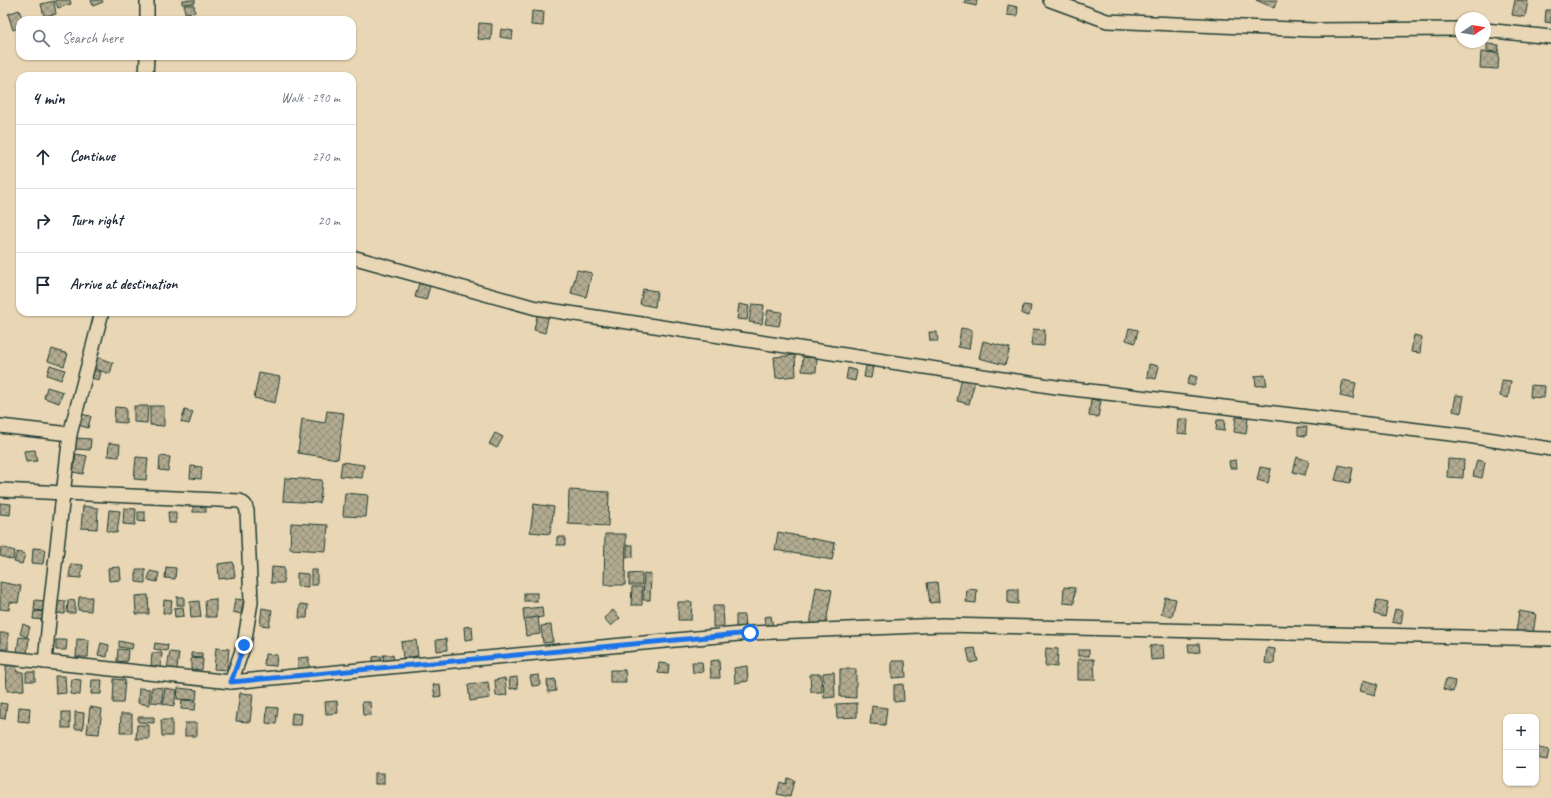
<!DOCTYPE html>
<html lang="en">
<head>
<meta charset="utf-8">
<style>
	body { margin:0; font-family:Caveat,sans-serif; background:#f6f6f7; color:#1f2937 }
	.controls { position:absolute; right:12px; bottom:12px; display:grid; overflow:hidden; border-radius:8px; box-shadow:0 1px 3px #0004 }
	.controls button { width:36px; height:36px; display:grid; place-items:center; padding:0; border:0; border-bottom:1px solid #e0e1e3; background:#fff; color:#1f2937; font:20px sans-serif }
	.compass { position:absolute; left:1455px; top:12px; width:36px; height:36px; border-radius:50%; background:#fff; box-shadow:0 1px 3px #0004; rotate:78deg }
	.stop { position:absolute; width:12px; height:12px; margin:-9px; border:3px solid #1a73e8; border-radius:50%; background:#fff }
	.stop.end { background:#1a73e8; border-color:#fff; box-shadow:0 1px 4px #0008 }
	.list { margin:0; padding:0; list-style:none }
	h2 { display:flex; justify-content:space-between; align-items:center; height:52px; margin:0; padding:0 16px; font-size:17px }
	h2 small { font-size:13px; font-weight:400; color:#747a83 }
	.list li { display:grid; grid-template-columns:26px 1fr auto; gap:12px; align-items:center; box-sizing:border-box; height:64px; padding:0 16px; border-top:1px solid #e0e1e3 }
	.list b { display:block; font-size:15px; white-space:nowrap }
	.list em { font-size:13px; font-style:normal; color:#747a83 }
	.icon { flex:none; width:22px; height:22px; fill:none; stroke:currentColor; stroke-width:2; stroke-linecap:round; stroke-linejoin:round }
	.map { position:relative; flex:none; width:1551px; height:798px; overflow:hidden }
	.search { position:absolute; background:#fff; box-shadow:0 1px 3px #0004; left:16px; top:16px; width:340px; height:44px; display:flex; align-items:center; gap:10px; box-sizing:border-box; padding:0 14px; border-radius:12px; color:#747a83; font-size:15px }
	.panel { position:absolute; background:#fff; box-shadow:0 1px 3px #0004; left:16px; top:72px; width:340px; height:244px; border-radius:12px }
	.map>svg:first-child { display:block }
	.building { fill:url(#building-cross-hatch); stroke:#1f3d34 }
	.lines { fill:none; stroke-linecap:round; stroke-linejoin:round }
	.minor-casing { stroke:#1f3d34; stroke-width:16 }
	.minor { stroke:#e9d6b4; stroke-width:13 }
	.route { stroke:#1a73e8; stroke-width:5 }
</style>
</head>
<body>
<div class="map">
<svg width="1551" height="798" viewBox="0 0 1551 798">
	<defs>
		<pattern id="building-cross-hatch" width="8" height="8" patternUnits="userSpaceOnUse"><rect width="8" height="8" fill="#b2ab90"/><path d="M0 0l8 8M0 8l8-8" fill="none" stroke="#908c76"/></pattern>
	</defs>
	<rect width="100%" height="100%" fill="#e9d6b4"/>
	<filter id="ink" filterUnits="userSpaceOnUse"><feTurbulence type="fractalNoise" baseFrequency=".025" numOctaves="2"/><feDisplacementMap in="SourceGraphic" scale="8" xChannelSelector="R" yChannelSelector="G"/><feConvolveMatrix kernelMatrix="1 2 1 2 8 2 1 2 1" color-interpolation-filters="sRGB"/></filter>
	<g filter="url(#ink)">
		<!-- building -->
		<g class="building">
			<polygon points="55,0 70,0 71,4 58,8"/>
			<polygon points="91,0 102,0 103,2 93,6"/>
			<polygon points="182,0 195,0 195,3 182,4"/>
			<polygon points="965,0 977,0 976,6 964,3"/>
			<polygon points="1256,0 1277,0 1274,8"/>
			<polygon points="1515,0 1528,1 1525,17 1512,15"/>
			<polygon points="54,1 56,14 44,16 41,4"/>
			<polygon points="184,5 194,5 195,12 185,13"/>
			<polygon points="1008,5 1018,7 1017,16 1007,15"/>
			<polygon points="19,10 23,20 20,20 20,27 13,30 8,14"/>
			<polygon points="1546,10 1551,10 1551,23 1545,22"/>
			<polygon points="532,11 544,12 543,26 531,25"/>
			<polygon points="197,15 197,20 187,20 187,16"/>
			<polygon points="479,23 492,24 491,40 478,39"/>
			<polygon points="501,29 513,31 512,39 500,37"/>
			<polygon points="1487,44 1499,45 1498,52 1487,51"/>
			<polygon points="1481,52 1499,53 1498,69 1480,68"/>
			<polygon points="577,270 592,273 586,297 571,293"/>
			<polygon points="419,283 430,286 426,300 415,297"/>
			<polygon points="643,289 657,291 655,307 640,304"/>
			<polygon points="739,304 749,306 747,320 737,319"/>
			<polygon points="752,304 764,305 762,324 749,322"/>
			<polygon points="1023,305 1031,306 1029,316 1022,314"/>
			<polygon points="768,310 782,312 779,326 765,324"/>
			<polygon points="538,311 549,313 545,333 534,330"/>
			<polygon points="961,328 972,330 969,349 958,347"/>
			<polygon points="1129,328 1138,330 1135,343 1126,340"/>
			<polygon points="1033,329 1045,330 1044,346 1031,345"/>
			<polygon points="929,332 937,332 938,341 930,341"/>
			<polygon points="1414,335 1422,337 1420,353 1411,352"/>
			<polygon points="983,341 1010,348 1005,365 979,358"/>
			<polygon points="52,349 68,354 64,366 48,361"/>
			<polygon points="795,355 796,376 776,378 774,357"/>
			<polygon points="97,357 113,363 110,374 93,368"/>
			<polygon points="803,357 817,358 816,372 802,371"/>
			<polygon points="1149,364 1159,366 1156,379 1147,377"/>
			<polygon points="50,365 65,370 61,380 47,375"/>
			<polygon points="866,366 873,367 871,378 864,377"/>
			<polygon points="848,368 857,371 855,381 846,379"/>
			<polygon points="88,369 101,372 99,380 87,377"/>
			<polygon points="259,373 280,377 275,403 254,398"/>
			<polygon points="1190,375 1197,377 1194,386 1187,384"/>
			<polygon points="1265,375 1267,385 1256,386 1255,376"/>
			<polygon points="962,377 975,381 969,404 957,401"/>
			<polygon points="1343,380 1356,383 1353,399 1340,396"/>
			<polygon points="1502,380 1511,381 1508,398 1500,396"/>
			<polygon points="1531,385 1545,386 1544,398 1530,397"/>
			<polygon points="47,387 63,392 59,403 44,398"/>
			<polygon points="1456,395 1464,396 1461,413 1453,411"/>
			<polygon points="1091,399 1101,401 1098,417 1089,416"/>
			<polygon points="134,406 148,406 147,423 134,422"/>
			<polygon points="150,406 164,406 164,426 150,425"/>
			<polygon points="115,407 126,408 126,423 114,422"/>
			<polygon points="185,410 193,412 189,424 181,422"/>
			<polygon points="327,411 344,413 338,459 298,453 302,419 325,423"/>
			<polygon points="80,414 91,416 88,428 78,425"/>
			<polygon points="1236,417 1248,418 1246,434 1234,432"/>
			<polygon points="1178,419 1188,419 1187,434 1177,433"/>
			<polygon points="1217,420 1225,420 1224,431 1216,430"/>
			<polygon points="1298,427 1307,427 1306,436 1298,435"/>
			<polygon points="495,433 503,437 497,448 489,444"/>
			<polygon points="76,438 91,439 90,450 75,449"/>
			<polygon points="109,443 120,444 119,457 108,456"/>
			<polygon points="35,450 37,461 26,462 24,451"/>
			<polygon points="76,454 87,456 83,474 73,472"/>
			<polygon points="160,456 170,457 168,471 159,470"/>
			<polygon points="136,457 148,458 146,480 134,479"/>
			<polygon points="1297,457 1309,461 1305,475 1293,472"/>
			<polygon points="1448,459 1464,460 1463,478 1447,477"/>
			<polygon points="1236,460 1237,468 1230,468 1229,461"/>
			<polygon points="1477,460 1485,462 1482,478 1473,476"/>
			<polygon points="342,462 364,465 362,478 340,476"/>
			<polygon points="1339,465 1353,468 1350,483 1335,480"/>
			<polygon points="191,466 202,467 201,479 190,478"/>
			<polygon points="1260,467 1271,469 1268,483 1257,480"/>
			<polygon points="285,478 322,480 320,503 283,501"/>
			<polygon points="569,490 609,492 608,526 568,524"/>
			<polygon points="345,493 368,495 366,517 343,516"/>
			<polygon points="0,503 11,504 10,515 0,514"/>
			<rect x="193" y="503" width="13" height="9"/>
			<polygon points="534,504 554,507 550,534 530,532"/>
			<polygon points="83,506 98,508 97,529 81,528"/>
			<polygon points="124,508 136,509 135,525 123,524"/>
			<polygon points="109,510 120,511 117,533 107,531"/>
			<polygon points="138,512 145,512 145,522 138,521"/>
			<polygon points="168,512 176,512 176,523 169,523"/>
			<polygon points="291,523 328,525 326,551 290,549"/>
			<polygon points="778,532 835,543 832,560 775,550"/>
			<polygon points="605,534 626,534 625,585 604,585"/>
			<rect x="557" y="537" width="8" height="8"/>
			<rect x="627" y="545" width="6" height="12"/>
			<polygon points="1,547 15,551 13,560 0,556"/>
			<polygon points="33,548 45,549 43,564 32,563"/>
			<polygon points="17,552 25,554 22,564 14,562"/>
			<polygon points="233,562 235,577 219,579 218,564"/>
			<polygon points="71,564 83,565 81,578 69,577"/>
			<polygon points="120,567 121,580 109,581 108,568"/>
			<polygon points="166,567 176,568 175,579 165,578"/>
			<polygon points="272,567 284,568 284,583 271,583"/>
			<polygon points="136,569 145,569 145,583 136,582"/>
			<rect x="311" y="570" width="6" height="15"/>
			<polygon points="150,571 159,573 157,582 148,580"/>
			<polygon points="297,573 308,574 308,587 297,586"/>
			<polygon points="642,573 642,585 629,585 629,574"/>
			<polygon points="644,573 651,574 650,600 643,600"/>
			<polygon points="0,582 21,586 18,603 10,602 9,610 0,609"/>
			<polygon points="937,582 939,602 930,603 927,583"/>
			<polygon points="632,587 642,587 642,605 631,605"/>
			<polygon points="816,587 832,590 825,628 810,625"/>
			<polygon points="1064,587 1075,588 1074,604 1063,603"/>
			<polygon points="967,589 977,590 976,603 966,602"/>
			<polygon points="1008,589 1018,589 1018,604 1008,603"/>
			<rect x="524" y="593" width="13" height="8"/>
			<polygon points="148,595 149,614 136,614 135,596"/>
			<polygon points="79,597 92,597 91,611 78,610"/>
			<rect x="177" y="597" width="7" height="8"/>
			<polygon points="1165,597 1176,599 1172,617 1161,614"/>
			<polygon points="216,599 216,617 206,617 205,600"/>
			<polygon points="235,599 244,600 241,614 233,612"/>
			<polygon points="35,600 46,601 45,611 34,610"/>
			<polygon points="56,600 65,601 65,614 55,613"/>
			<polygon points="68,600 75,601 75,613 67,613"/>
			<polygon points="164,600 172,601 170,614 163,613"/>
			<polygon points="1377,600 1388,602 1385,617 1374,614"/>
			<polygon points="199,601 201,617 191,618 190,602"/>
			<polygon points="678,602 692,602 691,620 678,620"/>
			<polygon points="300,604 308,605 307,618 299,618"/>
			<polygon points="713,606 723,606 724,626 713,627"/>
			<polygon points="183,607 184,616 175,617 174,608"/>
			<polygon points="542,607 543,617 524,619 523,609"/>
			<polygon points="262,608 272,610 269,626 260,625"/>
			<polygon points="1395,609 1403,611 1401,624 1392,622"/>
			<polygon points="613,610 620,618 611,626 604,618"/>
			<polygon points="34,611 45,612 45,620 33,619"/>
			<polygon points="1519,611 1536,614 1533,634 1516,632"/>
			<polygon points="736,615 744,615 745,631 736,631"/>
			<polygon points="771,616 773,627 766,629 764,617"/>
			<polygon points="538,617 540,634 526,636 524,619"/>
			<polygon points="23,624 30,627 27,637 20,634"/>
			<polygon points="551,625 553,642 543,643 541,626"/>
			<polygon points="472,626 473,639 465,640 464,627"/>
			<rect x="0" y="633" width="8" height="16"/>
			<polygon points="19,637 29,638 27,654 17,652"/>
			<polygon points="77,639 89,640 88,657 76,657"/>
			<polygon points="446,639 447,650 437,651 436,640"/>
			<polygon points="56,640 67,640 66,650 56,650"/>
			<polygon points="416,640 418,656 403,658 401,642"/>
			<polygon points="119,641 133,644 132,649 119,647"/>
			<polygon points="101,643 109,645 107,657 98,655"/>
			<polygon points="155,643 168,645 167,651 154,649"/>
			<polygon points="1188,644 1199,644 1200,652 1189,653"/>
			<polygon points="1163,645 1164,659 1151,660 1150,646"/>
			<polygon points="216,648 229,649 227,670 214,669"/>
			<polygon points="975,648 978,661 970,663 967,649"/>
			<polygon points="1046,648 1058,649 1057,667 1045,666"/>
			<polygon points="1267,648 1275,649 1274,664 1265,663"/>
			<polygon points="118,649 128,650 127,662 117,661"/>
			<rect x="1078" y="650" width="11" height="6"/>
			<polygon points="170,652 179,653 177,669 167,668"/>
			<polygon points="152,653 162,653 161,667 151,666"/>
			<polygon points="191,653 202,653 202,658 191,657"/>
			<polygon points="265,654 277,655 276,666 264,665"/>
			<polygon points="383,655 393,655 394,665 384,665"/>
			<polygon points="381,656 381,666 373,666 373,657"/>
			<polygon points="309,657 309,671 298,671 298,658"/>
			<polygon points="191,658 203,659 202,670 191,669"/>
			<polygon points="1078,659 1094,659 1095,680 1078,680"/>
			<polygon points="719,660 720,678 711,678 710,661"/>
			<polygon points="892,661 905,661 906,677 892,678"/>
			<polygon points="692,662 702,662 703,672 693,673"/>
			<polygon points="659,663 669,664 668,674 658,673"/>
			<polygon points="16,665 17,672 23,672 24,690 7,691 6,666"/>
			<polygon points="747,666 748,681 735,683 734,668"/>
			<polygon points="840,669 856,669 856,698 840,697"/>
			<polygon points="610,670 625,670 626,682 610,682"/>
			<rect x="26" y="672" width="9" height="9"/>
			<polygon points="834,672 835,697 824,698 823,673"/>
			<polygon points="810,674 821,674 822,692 811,692"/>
			<polygon points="539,675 540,685 532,686 530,676"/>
			<polygon points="55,676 65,676 66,693 56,694"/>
			<polygon points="517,677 518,688 510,689 509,678"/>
			<polygon points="505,678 507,695 496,696 495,680"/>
			<polygon points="72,679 81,680 80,695 70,694"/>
			<polygon points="114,679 125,680 123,703 113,703"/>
			<polygon points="555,679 556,691 548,692 547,680"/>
			<polygon points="1446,679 1455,681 1453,692 1443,689"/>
			<polygon points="92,680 102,680 101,694 91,694"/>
			<polygon points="1363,680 1378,684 1375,695 1360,691"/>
			<polygon points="488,682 490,698 470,701 468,685"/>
			<polygon points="440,684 441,696 435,697 433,685"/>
			<polygon points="903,684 904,701 894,702 894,685"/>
			<polygon points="152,687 163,688 162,703 151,702"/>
			<polygon points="139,688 150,689 149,705 138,703"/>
			<polygon points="165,688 177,690 174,706 163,704"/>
			<polygon points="178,688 197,690 196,700 177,699"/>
			<polygon points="240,693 253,694 250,722 236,721"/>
			<polygon points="182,700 196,701 195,710 181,709"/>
			<polygon points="337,701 338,713 326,714 325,702"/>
			<polygon points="362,702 370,702 371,715 363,715"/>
			<polygon points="0,703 7,704 5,719 0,718"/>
			<polygon points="857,703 857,717 837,718 836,704"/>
			<polygon points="872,706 887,708 885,725 870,724"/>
			<polygon points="19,707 30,708 29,722 18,721"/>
			<polygon points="90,707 102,709 99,734 87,733"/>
			<polygon points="267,707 278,708 276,724 266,723"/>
			<rect x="62" y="712" width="8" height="16"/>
			<polygon points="75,712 84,713 83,729 75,729"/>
			<polygon points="292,713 302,714 301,725 291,725"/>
			<polygon points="121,714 132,714 132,733 120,733"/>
			<polygon points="138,717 154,717 154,723 138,722"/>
			<polygon points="161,720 172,720 172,736 162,736"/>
			<rect x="185" y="723" width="12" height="13"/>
			<polygon points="137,725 149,725 149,739 136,739"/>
			<polygon points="1537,747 1549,750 1547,760 1536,758"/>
			<rect x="375" y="773" width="9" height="11"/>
			<polygon points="787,778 794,780 790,797 777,794 780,782 786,784"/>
		</g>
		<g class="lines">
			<defs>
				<g id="minor">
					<polyline points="1050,0 1107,21 1314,30 1461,29"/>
					<polyline points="147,20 147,0"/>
					<polyline points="1485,30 1551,37"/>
					<polyline points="146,76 147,56"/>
					<polyline points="352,257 536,308 1056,387 1468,436 1551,449"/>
					<polyline points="0,426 70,434"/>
					<polyline points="0,490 240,501 245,505 247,511 251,602 244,645 231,682"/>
					<polyline points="0,657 231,682 750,633 943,625 1551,639"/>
					<polyline points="45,662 51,600 70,434 102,312"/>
				</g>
			</defs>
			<!-- minor casing -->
			<use href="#minor" class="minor-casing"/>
			<!-- minor -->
			<use href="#minor" class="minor"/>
		</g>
	</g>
	<g class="lines" filter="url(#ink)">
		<!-- route -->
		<polyline class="route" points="244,645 231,682 750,633"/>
	</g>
</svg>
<div class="controls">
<button>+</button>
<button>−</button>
</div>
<svg class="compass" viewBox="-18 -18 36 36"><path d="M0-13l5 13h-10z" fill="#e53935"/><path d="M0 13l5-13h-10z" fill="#747a83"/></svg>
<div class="stop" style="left:750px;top:633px"></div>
<div class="stop end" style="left:244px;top:645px"></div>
<div class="search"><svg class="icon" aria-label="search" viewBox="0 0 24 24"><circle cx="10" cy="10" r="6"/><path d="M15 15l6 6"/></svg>Search here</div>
<section class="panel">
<h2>4 min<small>Walk · 290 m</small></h2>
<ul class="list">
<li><svg class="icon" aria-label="ahead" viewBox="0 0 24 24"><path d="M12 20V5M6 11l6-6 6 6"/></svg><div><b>Continue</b></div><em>270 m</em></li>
<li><svg class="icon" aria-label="right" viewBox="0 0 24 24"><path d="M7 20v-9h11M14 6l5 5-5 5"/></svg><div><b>Turn right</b></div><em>20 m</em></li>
<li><svg class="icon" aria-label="arrive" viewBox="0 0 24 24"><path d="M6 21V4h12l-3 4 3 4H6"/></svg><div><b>Arrive at destination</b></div></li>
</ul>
</section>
</div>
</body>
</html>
